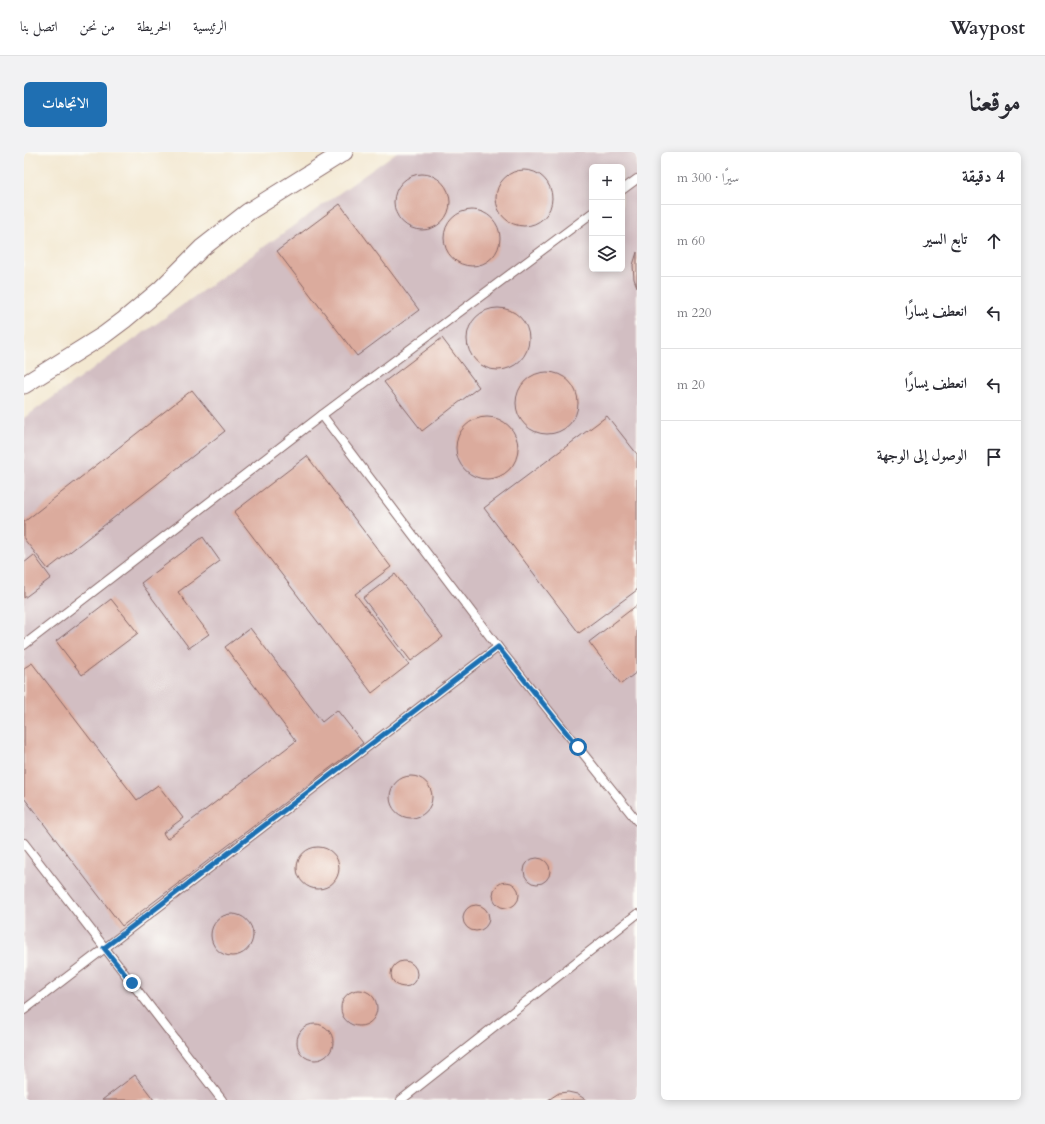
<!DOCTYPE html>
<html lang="ar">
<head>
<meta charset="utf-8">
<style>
	body { margin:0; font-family:Cardo,Amiri,serif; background:#f2f2f3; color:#2b2b33; direction:rtl }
	.controls { position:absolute; right:12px; top:12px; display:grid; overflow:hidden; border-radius:6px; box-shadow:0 2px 10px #0003 }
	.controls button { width:36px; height:36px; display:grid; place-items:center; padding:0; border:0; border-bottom:1px solid #e1e1e2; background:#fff; color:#2b2b33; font:20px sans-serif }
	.stop { position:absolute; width:12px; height:12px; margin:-9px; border:3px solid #1f6fb2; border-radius:50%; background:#fff }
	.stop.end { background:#1f6fb2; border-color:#fff; box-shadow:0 1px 4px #0008 }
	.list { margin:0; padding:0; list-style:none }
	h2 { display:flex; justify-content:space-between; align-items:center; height:52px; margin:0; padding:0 16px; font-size:17px }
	h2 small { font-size:13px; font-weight:400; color:#7c7c81 }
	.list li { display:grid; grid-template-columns:26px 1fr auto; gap:12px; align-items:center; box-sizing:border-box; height:72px; padding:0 16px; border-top:1px solid #e1e1e2 }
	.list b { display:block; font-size:15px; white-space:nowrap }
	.list em { font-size:13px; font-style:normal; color:#7c7c81 }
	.icon { flex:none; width:22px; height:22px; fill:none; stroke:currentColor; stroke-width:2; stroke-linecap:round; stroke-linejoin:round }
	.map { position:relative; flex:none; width:613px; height:948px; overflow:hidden; direction:ltr; border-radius:6px }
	header { display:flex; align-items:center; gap:24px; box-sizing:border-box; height:56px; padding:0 20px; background:#fff; border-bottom:1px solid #e1e1e2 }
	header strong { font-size:19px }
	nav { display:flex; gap:22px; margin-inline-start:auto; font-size:14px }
	.intro { display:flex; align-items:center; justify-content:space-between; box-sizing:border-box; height:96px; padding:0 24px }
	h1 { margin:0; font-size:28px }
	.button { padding:10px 18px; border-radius:6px; background:#1f6fb2; color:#fff; font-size:14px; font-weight:700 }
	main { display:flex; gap:24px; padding:0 24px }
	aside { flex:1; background:#fff; border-radius:6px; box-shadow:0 2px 10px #0003 }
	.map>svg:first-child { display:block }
	.industrial { fill:#d2bec2; fill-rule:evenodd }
	.building { fill:#dbab9d }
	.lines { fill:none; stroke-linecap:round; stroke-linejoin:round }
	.service-casing { stroke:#856565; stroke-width:10 }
	.minor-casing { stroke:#856565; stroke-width:19 }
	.service { stroke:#fff; stroke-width:8 }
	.minor { stroke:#fff; stroke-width:17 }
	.route { stroke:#1f6fb2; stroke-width:5 }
</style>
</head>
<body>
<header>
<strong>Waypost</strong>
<nav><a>الرئيسية</a><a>الخريطة</a><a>من نحن</a><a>اتصل بنا</a></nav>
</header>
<div class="intro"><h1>موقعنا</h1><a class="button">الاتجاهات</a></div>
<main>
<aside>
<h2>4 دقيقة<small>سيرًا · 300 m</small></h2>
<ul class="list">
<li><svg class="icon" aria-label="ahead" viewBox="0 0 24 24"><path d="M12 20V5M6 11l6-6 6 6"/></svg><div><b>تابع السير</b></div><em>60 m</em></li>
<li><svg class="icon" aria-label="left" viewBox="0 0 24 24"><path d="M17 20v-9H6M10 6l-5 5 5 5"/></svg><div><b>انعطف يسارًا</b></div><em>220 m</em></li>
<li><svg class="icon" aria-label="left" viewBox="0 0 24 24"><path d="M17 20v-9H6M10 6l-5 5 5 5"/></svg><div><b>انعطف يسارًا</b></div><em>20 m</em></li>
<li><svg class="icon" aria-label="arrive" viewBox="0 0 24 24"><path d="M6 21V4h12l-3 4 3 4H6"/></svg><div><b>الوصول إلى الوجهة</b></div></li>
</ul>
</aside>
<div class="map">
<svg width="613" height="948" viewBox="0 0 613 948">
	<rect width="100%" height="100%" fill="#fdfcf7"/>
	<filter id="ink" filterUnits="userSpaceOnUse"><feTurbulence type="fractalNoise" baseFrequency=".025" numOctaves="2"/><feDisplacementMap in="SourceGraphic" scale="8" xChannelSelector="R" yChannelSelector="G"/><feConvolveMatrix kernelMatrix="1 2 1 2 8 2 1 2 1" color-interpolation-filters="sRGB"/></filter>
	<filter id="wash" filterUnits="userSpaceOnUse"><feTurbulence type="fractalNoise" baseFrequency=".012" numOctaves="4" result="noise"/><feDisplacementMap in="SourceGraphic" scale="16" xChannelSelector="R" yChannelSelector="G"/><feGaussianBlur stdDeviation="0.9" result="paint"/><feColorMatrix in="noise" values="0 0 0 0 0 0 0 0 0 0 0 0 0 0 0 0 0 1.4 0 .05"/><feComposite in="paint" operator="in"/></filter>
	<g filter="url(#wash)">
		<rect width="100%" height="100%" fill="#f3e8d1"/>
		<!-- industrial -->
		<path class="industrial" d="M373,0H613V948H0V266ZM568,15H598V117H568Z"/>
		<g id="blocks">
			<!-- building -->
			<g class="building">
				<circle cx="500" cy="46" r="28"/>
				<circle cx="398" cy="50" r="28"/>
				<polygon points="316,52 395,158 333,204 253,99"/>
				<circle cx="448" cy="86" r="28"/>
				<polygon points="613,100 613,135 610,127 609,113"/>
				<circle cx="474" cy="187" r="31"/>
				<polygon points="418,186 455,235 398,279 360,230"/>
				<circle cx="523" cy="251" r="31"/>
				<polygon points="168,238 201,279 24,417 0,387 0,370"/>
				<polygon points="583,264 613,302 613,438 555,481 460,356"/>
				<circle cx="463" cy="296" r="31"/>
				<polygon points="283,304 367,415 331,442 385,512 348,541 210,360"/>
				<polygon points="179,385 196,409 154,440 185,482 165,496 117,431"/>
				<polygon points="10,403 27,426 0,446 0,411"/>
				<polygon points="371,422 419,485 387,509 339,446"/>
				<polygon points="87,447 114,481 58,523 32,489"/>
				<polygon points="613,453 613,520 597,532 565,490"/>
				<polygon points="226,476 298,570 313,558 339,591 98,774 0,646 0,516 8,511 113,648 134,633 159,666 139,681 143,687 272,589 201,495"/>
				<circle cx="387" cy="645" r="21"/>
				<circle cx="294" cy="716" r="21"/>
				<circle cx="513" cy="719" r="13"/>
				<circle cx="482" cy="743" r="13"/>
				<circle cx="452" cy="766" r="13"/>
				<circle cx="208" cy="783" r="21"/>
				<circle cx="380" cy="822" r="13"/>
				<circle cx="335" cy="856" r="18"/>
				<circle cx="291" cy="890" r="18"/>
				<polygon points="111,923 130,948 78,948"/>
				<polygon points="544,940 553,942 562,948 524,948 535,941"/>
			</g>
		</g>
	</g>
	<g filter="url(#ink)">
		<use href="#blocks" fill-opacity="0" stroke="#856565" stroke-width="1"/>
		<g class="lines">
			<defs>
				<g id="service">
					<polyline points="598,38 613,27"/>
					<polyline points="298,263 474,495 613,669"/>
					<polyline points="0,493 298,263 568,61"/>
					<polyline points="0,691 198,948"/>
					<polyline points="0,858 474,495"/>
					<polyline points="377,948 613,762"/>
				</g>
				<polyline id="minor" points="0,233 80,183 100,168 137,137 178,96 224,60 320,0"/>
			</defs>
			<!-- service casing -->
			<use href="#service" class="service-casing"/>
			<!-- minor casing -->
			<use href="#minor" class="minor-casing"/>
			<!-- service -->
			<use href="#service" class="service"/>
			<!-- minor -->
			<use href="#minor" class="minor"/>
		</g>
	</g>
	<g class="lines" filter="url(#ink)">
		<!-- route -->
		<polyline class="route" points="108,831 80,796 474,495 554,595"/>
	</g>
</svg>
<div class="controls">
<button>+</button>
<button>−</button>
<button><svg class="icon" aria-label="layers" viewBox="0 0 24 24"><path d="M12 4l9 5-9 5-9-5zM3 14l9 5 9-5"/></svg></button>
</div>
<div class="stop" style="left:554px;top:595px"></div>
<div class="stop end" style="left:108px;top:831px"></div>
</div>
</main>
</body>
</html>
